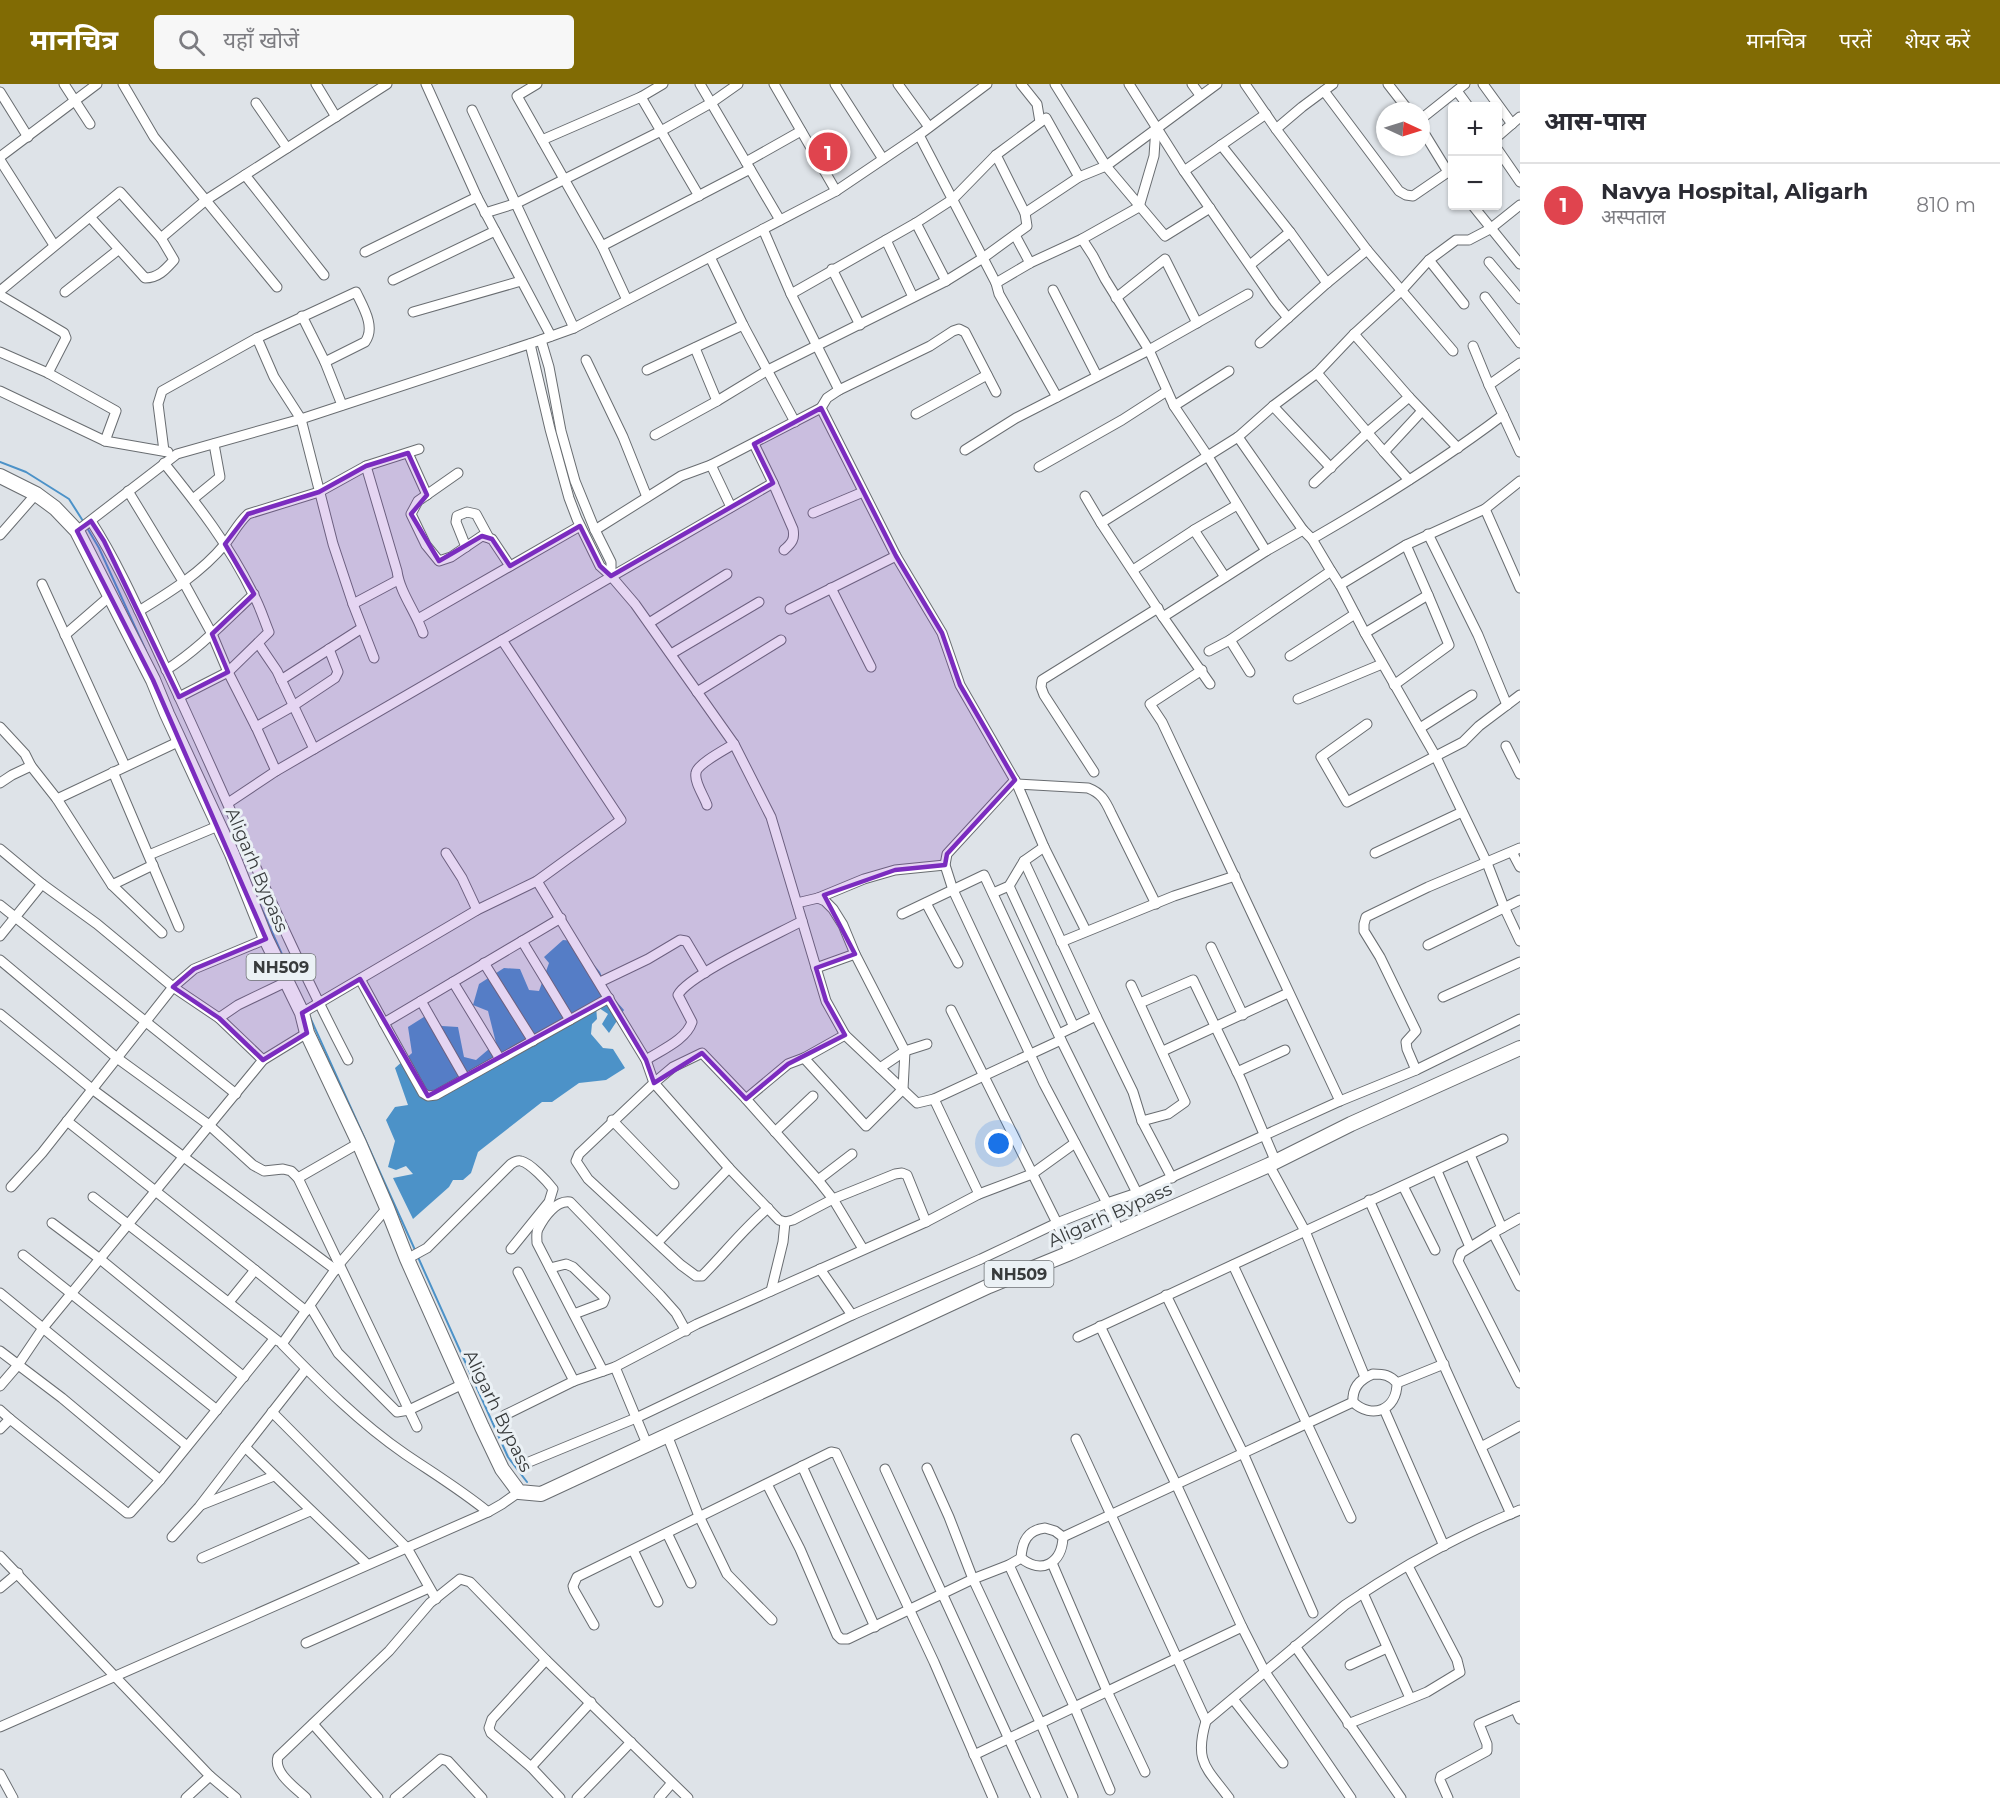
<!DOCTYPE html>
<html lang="hi">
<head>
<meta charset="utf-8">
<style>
	body { margin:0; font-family:Montserrat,"Noto Sans Devanagari",sans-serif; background:#f7f7f7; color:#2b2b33 }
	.controls { position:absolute; right:18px; top:18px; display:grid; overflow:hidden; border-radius:6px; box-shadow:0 2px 4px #0004 }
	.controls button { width:54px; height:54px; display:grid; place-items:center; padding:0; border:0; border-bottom:2px solid #e1e1e2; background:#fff; color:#2b2b33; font:30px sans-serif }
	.compass { position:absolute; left:1376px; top:18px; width:54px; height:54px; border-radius:50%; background:#fff; box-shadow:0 2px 4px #0004; rotate:94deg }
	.you { position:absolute; left:999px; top:1060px; width:21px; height:21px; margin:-15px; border:4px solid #fff; border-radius:50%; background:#1a73e8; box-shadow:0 0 0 9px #1a73e833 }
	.badge { display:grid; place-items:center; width:39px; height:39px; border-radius:50%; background:#816b04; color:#fff; font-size:20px; font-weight:700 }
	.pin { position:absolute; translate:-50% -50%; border:3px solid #fff; box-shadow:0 2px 6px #0006 }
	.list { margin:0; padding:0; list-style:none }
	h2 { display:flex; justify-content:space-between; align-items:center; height:78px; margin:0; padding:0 24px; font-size:26px }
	h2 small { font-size:20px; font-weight:400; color:#7c7c81 }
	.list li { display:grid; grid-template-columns:39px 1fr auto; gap:18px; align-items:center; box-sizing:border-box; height:84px; padding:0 24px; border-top:2px solid #e1e1e2 }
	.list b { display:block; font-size:22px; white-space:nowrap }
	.list p { margin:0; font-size:20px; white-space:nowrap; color:#7c7c81 }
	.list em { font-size:20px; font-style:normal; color:#7c7c81 }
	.icon { flex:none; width:33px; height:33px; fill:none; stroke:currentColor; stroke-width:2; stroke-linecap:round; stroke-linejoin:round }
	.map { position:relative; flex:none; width:1520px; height:1714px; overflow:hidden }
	header { display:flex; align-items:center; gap:36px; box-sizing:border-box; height:84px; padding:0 30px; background:#816b04; color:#fff }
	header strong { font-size:28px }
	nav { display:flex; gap:33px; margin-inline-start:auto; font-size:21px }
	.search { width:420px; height:54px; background:#f7f7f7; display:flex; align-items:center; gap:15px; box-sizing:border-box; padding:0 21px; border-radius:6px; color:#7c7c81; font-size:22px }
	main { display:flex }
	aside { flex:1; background:#fff }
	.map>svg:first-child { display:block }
	.water { fill:#4c92c8 }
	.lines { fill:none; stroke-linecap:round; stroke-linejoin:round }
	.stream { stroke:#4c92c8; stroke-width:2 }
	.minor-casing { stroke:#696d71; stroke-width:11 }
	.highway-casing { stroke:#696d71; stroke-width:16 }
	.minor { stroke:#fff; stroke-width:9 }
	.highway { stroke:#fff; stroke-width:14 }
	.marked { fill:#7b2cbf; fill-opacity:0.2; stroke:#7b2cbf; stroke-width:4.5; stroke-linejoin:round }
	.labels { text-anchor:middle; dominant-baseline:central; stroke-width:6; stroke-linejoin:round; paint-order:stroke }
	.shield { fill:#ebf1f5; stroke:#6e7274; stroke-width:1.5 }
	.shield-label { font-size:16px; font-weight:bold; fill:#383b3c }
	.street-label { font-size:18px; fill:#383b3c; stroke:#ebf1f5 }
</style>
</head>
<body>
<header>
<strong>मानचित्र</strong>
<div class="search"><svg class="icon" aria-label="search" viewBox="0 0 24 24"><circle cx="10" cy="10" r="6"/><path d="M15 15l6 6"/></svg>यहाँ खोजें</div>
<nav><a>मानचित्र</a><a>परतें</a><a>शेयर करें</a></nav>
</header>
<main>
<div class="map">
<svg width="1520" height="1714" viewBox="0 0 1520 1714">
	<rect width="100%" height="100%" fill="#dee3e8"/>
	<!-- water -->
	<polygon class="water" points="563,856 574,857 600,888 609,909 624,926 609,949 602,940 608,930 596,922 597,935 592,940 591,950 603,964 613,965 625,984 606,996 579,999 552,1018 542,1018 478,1068 471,1089 463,1096 453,1096 449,1103 413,1135 393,1094 413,1090 406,1082 396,1086 388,1083 395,1057 386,1036 395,1023 408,1021 395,984 412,969 408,943 427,931 442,942 458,943 464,973 476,976 496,959 488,927 473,921 479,900 504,884 520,885 529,906 539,907 549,879 544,873"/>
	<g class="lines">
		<!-- stream -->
		<g class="stream">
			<polyline points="0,378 26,388 69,415 83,437"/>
			<polyline points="86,442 99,464 146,567"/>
			<polyline points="260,821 293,895"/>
			<polyline points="309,931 415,1166"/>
			<polyline points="417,1171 508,1373 527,1398"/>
		</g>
		<defs>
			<g id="minor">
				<polyline points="64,0 90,40"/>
				<polyline points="123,0 154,53 277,203"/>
				<polyline points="316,0 336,33"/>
				<polyline points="426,0 477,113 551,252"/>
				<polyline points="537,0 517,12 602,162 750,85 700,0"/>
				<polyline points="774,0 836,107"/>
				<polyline points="835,0 883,75"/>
				<polyline points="898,0 929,43"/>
				<polyline points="1021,0 1037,20 1040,38"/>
				<polyline points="1055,0 1106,82 1165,152 1210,124"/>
				<polyline points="1129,0 1184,87 1266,30"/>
				<polyline points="1192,0 1200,11"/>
				<polyline points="1245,0 1276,45 1367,166 1327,199 1260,259"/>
				<polyline points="1388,0 1409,27"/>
				<polyline points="1483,0 1512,40"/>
				<polyline points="1324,7 1399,107 1406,111 1413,112 1448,88 1421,44"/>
				<polyline points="1457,7 1468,22"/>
				<polyline points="0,8 28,53"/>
				<polyline points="641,13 663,0"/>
				<polyline points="256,19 287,64"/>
				<polyline points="472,26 574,244"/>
				<polyline points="1421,35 1465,0"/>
				<polyline points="1276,45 1302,23 1333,0"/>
				<polyline points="919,51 996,199"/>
				<polyline points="1498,52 1520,33"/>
				<polyline points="542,56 641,13 699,112"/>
				<polyline points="1221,61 1290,148 1327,199"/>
				<polyline points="1498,66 1520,98"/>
				<polyline points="0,73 97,0"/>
				<polyline points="0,76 54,161"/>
				<polyline points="746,78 801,47"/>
				<polyline points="750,85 780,136"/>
				<polyline points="1184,87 1275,218 1288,234"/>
				<polyline points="245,91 324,191"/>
				<polyline points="1473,122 1520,180"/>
				<polyline points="485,129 517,119 661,47 711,19 738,0"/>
				<polyline points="1025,129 1079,93 1106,82 1217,0"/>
				<path d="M90,133L145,194C158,194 165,186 174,176L161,154"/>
				<polyline points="916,139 946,197"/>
				<polyline points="763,145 791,210"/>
				<polyline points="1015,151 1030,179"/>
				<polyline points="1082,155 1093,172 1105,195 1149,266 1248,210"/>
				<polyline points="886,156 913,213"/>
				<polyline points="602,162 627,216"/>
				<polyline points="1367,166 1453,267"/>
				<polyline points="365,168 477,113"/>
				<polyline points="710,173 743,241 795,338"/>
				<polyline points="1429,176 1464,220"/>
				<polyline points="1489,178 1520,215"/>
				<polyline points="1250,181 1290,148"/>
				<polyline points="832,185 860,241"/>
				<polyline points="393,196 495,147"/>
				<polyline points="1053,206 1097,292"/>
				<polyline points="0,207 120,108 161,154 206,116 387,0"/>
				<polyline points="65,208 118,166"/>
				<polyline points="0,211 64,249 66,254 48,289"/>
				<polyline points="1485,213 1520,259"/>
				<polyline points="1116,214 1165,175 1197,239"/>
				<polyline points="413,228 521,197"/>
				<polyline points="302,232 325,278 342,321"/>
				<polyline points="257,254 274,293 301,335 333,460 353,520 374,574"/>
				<polyline points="541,256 549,283 561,347 575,397 595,446 611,478 611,492"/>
				<polyline points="530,260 550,345 569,414 577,435 600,482 611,492 635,520 734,660 771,733 826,917 845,951"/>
				<polyline points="1473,262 1489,301"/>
				<polyline points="695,264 717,317"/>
				<polyline points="0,268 48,289 116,327 105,357"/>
				<polyline points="586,276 623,353 647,413"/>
				<polyline points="647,286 743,241"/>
				<polyline points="1317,289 1384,368"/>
				<polyline points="839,306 791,210 916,139 953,115 996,71 1046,34 1079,93"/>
				<polyline points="0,307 105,357 168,368"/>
				<polyline points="996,308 965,248 959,245 953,247 930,262 839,306 827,314 821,324 896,472 942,549 960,601 1017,700 1044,763 1086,847"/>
				<polyline points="1057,313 999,210 996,199 1030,179 1082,155 1139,123 1154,72 1156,43"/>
				<polyline points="1409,313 1458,364"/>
				<polyline points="1174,322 1207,371 1266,467"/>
				<polyline points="1273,322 1331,384"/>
				<polyline points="916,330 987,291"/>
				<polyline points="1503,331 1520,368"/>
				<polyline points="655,351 717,317 768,286 946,197 983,174 1027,142 1025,129 996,71"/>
				<polyline points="1238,353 1303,446"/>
				<polyline points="965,366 1016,334 1149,266 1174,322 1229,287"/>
				<path d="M164,367L158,320L162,307L257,254L356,208C363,223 376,243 365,258L325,278"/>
				<polyline points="408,369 427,411"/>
				<path d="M164,379C197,420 230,462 253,510C260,522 264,536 269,548L228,588L179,613"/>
				<path d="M366,382L397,487C400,509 416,528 423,549"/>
				<polyline points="1039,383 1122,336 1167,307"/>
				<polyline points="458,389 418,417 411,430 426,461 439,477 451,473 482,452 492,455 510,482"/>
				<polyline points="1409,396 1384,368 1422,327"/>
				<path d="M773,399L793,445C795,455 792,459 784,466"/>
				<polyline points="1314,399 1368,348 1409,313 1354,250"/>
				<polyline points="128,407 184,499 212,550 228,588 257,645 276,687"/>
				<polyline points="1085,412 1101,439"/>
				<polyline points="193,415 220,393 214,360"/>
				<polyline points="731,423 711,381 821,324"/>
				<polyline points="1485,425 1520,504"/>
				<polyline points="813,429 863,408"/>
				<path d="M91,437C121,484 143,536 167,587C228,716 282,850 348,976"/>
				<polyline points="595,446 681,392 711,381"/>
				<polyline points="1194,446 1225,493"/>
				<polyline points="77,447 177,370 301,335 535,258 574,244 836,107 919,51 987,0"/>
				<polyline points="1428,450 1478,551 1507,621"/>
				<polyline points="0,451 36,410"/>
				<polyline points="1312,455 1331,487"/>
				<polyline points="1406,461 1428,511"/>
				<polyline points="466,463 456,438 457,432 467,428 476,430 489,454"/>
				<polyline points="1133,486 1194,446 1237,421"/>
				<polyline points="42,500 125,682"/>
				<polyline points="1340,501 1365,549 1436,673 1487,779 1504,823 1520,857"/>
				<polyline points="831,504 871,583"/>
				<polyline points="353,520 398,496"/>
				<polyline points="790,525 896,472"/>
				<path d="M139,527C170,508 201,489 225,460C233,450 238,439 248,430L319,408L366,382L419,365"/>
				<path d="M1163,533L1266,467L1303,446L1312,455C1378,417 1442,377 1503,331L1489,301L1520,279"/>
				<polyline points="418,535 580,442"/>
				<polyline points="649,539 727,490"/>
				<polyline points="1365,549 1428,511 1449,561 1394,601"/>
				<polyline points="65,551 110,512"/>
				<polyline points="1230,556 1250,588"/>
				<polyline points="258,559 277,587 314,665"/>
				<polyline points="1209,567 1230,556 1331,487 1340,501 1406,461 1485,425 1520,397"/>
				<polyline points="671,570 759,518"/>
				<polyline points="1290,572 1355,530"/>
				<path d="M166,586C199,565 226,536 254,510"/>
				<polyline points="1202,586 1150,620 1162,638 1340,1017"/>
				<polyline points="281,596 362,544"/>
				<polyline points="1210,600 1163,533 1101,439 1238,353 1273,322 1317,289 1354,250 1401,207 1429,176 1456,156 1469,156 1490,145 1520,121"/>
				<polyline points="697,608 781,556"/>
				<polyline points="1298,615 1382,580"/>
				<polyline points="1367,640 1321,673 1347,718 1463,658 1479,642 1520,611"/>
				<polyline points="0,643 25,670 31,682 57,715 112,801 162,849"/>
				<polyline points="256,643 293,622 335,594 338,588 329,565"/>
				<polyline points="1420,644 1472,611"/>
				<polyline points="1506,662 1520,690"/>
				<polyline points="113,688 179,843"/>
				<polyline points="1094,688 1044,611 1041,603 1042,596 1158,524"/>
				<polyline points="1015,696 947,770 945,781 953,806 1044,1000 1107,1119 1119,1147"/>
				<polyline points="0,699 12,691 31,682"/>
				<path d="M1017,700L1088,704C1101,709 1105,716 1111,729L1156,820"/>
				<polyline points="57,715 180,657"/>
				<polyline points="228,719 276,687 773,399 754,360"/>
				<path d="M707,721C704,712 694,698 696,689C697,680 726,665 734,660"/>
				<polyline points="0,765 42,800 97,840 173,903 219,934 263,976"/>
				<polyline points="1512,768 1520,783"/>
				<polyline points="446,769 462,794 477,826"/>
				<polyline points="1375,769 1462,728"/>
				<polyline points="149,771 218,742"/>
				<polyline points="1024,777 1096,932"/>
				<polyline points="537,797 646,976 654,999 729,1084 779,1136 785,1138 793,1136 833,1115 895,1090 902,1089 907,1091 926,1138"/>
				<polyline points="112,801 153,781"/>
				<polyline points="1009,802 1074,943"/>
				<polyline points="993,809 1009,802 1024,777 1044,763"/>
				<polyline points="818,814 864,795 895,786 945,781"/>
				<polyline points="797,819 818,814 825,817 833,825 843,841 855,870 905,967 903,1005 866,1042 804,974"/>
				<polyline points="926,819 958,879"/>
				<polyline points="0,821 236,1010"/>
				<polyline points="902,830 984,791 1061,956 1137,1109"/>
				<polyline points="561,834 384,939 423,1009 428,1012 436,1011 609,914"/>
				<polyline points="0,852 42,800"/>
				<polyline points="522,857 570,936"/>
				<polyline points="1061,858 1174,812 1235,792"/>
				<polyline points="1428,861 1520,816"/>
				<polyline points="1211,863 1243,931"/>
				<polyline points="0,876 117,974 209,1041 253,1081 264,1087 283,1085 291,1087 298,1094 417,1343"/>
				<polyline points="484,879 533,957"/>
				<polyline points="816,884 855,870"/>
				<polyline points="360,895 384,939"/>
				<polyline points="453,898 500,975"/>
				<polyline points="600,898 648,875 680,856 686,857 705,889"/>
				<polyline points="1131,901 1185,1018 1168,1030 1142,1037"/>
				<polyline points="1443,913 1520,878"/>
				<polyline points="421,917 465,994"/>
				<polyline points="1140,919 1193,896 1241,996 1275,1076"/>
				<polyline points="951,926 1057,1139 1070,1169"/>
				<polyline points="302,929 477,826 537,797 621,736 502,556"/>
				<polyline points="0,930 92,1005 336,1186"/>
				<polyline points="219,934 238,921 288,897"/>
				<polyline points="1059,950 1096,932 1133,1008 1142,1037 1172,1094"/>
				<polyline points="1163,967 1288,909"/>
				<path d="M646,976C661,966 686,956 692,938L678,911C688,891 778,850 802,837"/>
				<polyline points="880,984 905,967 927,960"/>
				<polyline points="1416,986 1407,965 1406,958 1416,947 1380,873 1364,847 1364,840 1366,833 1428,803 1520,764"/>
				<polyline points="1237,988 1285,966"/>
				<polyline points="746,1015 788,980 804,974 845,951 917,1019 934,1015 979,1110"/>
				<polyline points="934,1015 1061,956"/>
				<polyline points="612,1036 674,1100"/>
				<polyline points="67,1037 255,1186"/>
				<polyline points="775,1048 813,1012"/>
				<polyline points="1470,1071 1502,1144"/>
				<polyline points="1269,1081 1305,1147 1365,1293"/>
				<polyline points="1437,1087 1470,1163"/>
				<polyline points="298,1094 359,1059"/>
				<polyline points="818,1096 852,1070"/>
				<polyline points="1403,1102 1435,1166"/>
				<polyline points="11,1103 42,1069 173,903 194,885 266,855"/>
				<polyline points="93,1113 278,1257"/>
				<polyline points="1369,1116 1511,1430"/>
				<path d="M387,1124L340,1179L282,1260C320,1299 360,1339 405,1370C433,1389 461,1406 488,1428"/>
				<path d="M768,1124C744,1144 724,1170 702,1192H696L681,1181L588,1095L576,1077L579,1070L654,999L673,983L702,969L746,1015L818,1096L833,1115L863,1165"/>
				<polyline points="1520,1134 1493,1149 1520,1202"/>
				<polyline points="52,1139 100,1175 244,1293"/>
				<polyline points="1493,1149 1461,1169 1458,1177 1520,1299"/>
				<polyline points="658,1158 729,1084"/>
				<polyline points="23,1171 217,1326"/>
				<path d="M407,1175L427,1164L511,1080C514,1078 517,1076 521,1077C530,1079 547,1097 553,1105L549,1118L511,1165"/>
				<polyline points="1233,1181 1351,1434"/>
				<polyline points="550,1184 566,1180 573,1183 605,1214 603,1219 574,1230"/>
				<polyline points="820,1185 852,1231"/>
				<polyline points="518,1188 574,1297"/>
				<polyline points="771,1207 783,1158 785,1138"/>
				<polyline points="0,1209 187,1362"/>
				<polyline points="1166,1211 1243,1369 1313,1529"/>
				<polyline points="229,1218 255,1186 306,1227"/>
				<polyline points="310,1222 338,1269 397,1328 409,1326 463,1300"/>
				<polyline points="1100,1242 1176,1400 1242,1543 1265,1588 1351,1714"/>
				<polyline points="1078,1253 1503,1055"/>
				<polyline points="0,1267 62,1314 160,1396"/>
				<polyline points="615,1283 647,1360"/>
				<path d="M603,1287L537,1159C537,1154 536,1149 538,1145C544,1133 556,1116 570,1118L660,1211L676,1229L686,1247"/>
				<path d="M1373,1290C1384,1290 1390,1291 1397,1299C1397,1326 1372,1336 1353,1318C1352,1304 1360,1295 1373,1290Z"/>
				<polyline points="1397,1299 1444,1280"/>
				<polyline points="0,1302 18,1281 43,1244 263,976 307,949"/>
				<polyline points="1384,1325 1444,1462"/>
				<polyline points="0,1326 10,1335"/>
				<polyline points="272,1328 407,1464 436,1515"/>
				<polyline points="505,1331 574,1297 615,1283 697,1240 926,1138 979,1110 1032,1090 1075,1059"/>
				<polyline points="0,1345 10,1335 127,1429 130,1429 160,1396 274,1255"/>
				<polyline points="667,1351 699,1432 727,1490 772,1536"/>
				<polyline points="1076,1355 1206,1637"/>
				<polyline points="245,1363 306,1285"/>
				<polyline points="1481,1363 1520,1342"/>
				<polyline points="529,1378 636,1334 852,1231 981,1175 1057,1139 1107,1119 1137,1109 1340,1017 1416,986 1520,935"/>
				<polyline points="802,1382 875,1543"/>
				<polyline points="927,1384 949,1433 973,1495 1040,1638 1073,1713"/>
				<polyline points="885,1385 1036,1714"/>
				<polyline points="767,1400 800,1465 837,1551 841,1555 848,1555 973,1495 1009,1481 1021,1474"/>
				<polyline points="201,1421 274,1392"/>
				<path d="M1045,1444L1055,1447L1063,1453C1062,1479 1042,1491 1021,1474C1022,1458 1027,1446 1045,1444Z"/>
				<polyline points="667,1449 691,1499"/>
				<polyline points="172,1453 199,1423 245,1363 367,1480"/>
				<polyline points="1063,1453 1353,1318"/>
				<polyline points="633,1466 658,1518"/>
				<polyline points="0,1472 210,1692 186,1714"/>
				<polyline points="202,1474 310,1427"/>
				<polyline points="1052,1479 1107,1607 1145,1688"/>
				<polyline points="1009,1481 1074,1622 1110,1706"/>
				<polyline points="0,1504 18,1489"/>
				<polyline points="1363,1509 1410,1614"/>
				<polyline points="594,1541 574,1506 573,1502 577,1493 831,1368 836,1369 934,1578 993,1714"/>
				<polyline points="306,1559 429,1504"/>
				<polyline points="1295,1562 1401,1714"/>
				<polyline points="546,1576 492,1635 489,1644 491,1649 531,1683 560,1714"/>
				<polyline points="1350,1581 1387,1564"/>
				<polyline points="1233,1615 1283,1679"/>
				<polyline points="1515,1624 1520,1635"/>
				<polyline points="313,1640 378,1714"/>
				<polyline points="1348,1640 1427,1608 1460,1588 1457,1576 1408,1482"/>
				<polyline points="0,1643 488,1428 502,1420 519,1408"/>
				<polyline points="974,1671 1242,1543"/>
				<polyline points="531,1683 591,1618"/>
				<polyline points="0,1690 13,1714"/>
				<polyline points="210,1692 236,1714"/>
				<path d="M306,1714C296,1704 273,1689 278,1673L389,1567L430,1519L460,1495L470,1498L546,1576L688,1714"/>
				<polyline points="395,1714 441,1675 448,1677 482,1714"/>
				<polyline points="577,1714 631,1658"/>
				<polyline points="659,1714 671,1700"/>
				<path d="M1229,1714C1206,1683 1194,1678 1206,1637L1345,1521C1399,1484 1459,1451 1520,1426"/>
				<polyline points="1448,1714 1440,1696 1441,1692 1487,1667 1487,1660 1479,1640 1520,1622"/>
			</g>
			<polyline id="highway" points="0,392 36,410 55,424 77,447 153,596 167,630 232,770 266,855 302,929 307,949 359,1059 387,1124 407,1175 482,1343 502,1385 519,1408 541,1410 989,1202 1070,1169 1269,1081 1351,1040 1520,964"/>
		</defs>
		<!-- minor casing -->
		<use href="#minor" class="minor-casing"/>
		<!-- highway casing -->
		<use href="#highway" class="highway-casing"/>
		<!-- minor -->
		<use href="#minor" class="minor"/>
		<!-- highway -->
		<use href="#highway" class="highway"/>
	</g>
	<!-- marked area -->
	<path class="marked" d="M821,324L896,472L942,549L960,601L1015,696L947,770L945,781L895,786L824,811L855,870L816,884L826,917L845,951L788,980L746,1015L702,969L654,999L646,976L609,914L428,1012L360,895L302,929L307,949L263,976L219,934L173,903L194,885L266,855L153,596L77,447L91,437L104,457L179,613L228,588L212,550L254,510L225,460L248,430L319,408L366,382L408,369L427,411L411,430L439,477L482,452L492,455L510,482L580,442L600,482L611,492L773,399L754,360Z"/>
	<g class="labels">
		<!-- shield labels -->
		<g class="shield">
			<rect x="246.5" y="870" width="69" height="26" rx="4.5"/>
			<rect x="984.5" y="1177" width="69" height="26" rx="4.5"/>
		</g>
		<g class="shield-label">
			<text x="281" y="883">NH509</text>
			<text x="1019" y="1190">NH509</text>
		</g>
		<!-- street labels -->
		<g class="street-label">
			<text transform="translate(257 786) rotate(67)">Aligarh Bypass</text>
			<text transform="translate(1110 1131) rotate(-24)">Aligarh Bypass</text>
			<text transform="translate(498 1327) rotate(64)">Aligarh Bypass</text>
		</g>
	</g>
</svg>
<div class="controls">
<button>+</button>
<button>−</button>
</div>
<svg class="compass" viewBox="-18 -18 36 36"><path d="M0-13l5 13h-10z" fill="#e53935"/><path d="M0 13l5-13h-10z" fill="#7c7c81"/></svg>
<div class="you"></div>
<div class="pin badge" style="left:828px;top:68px;background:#e0444e">1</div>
</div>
<aside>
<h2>आस-पास<small></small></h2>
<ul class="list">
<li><span class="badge" style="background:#e0444e">1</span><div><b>Navya Hospital, Aligarh</b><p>अस्पताल</p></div><em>810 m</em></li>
</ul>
</aside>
</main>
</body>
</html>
